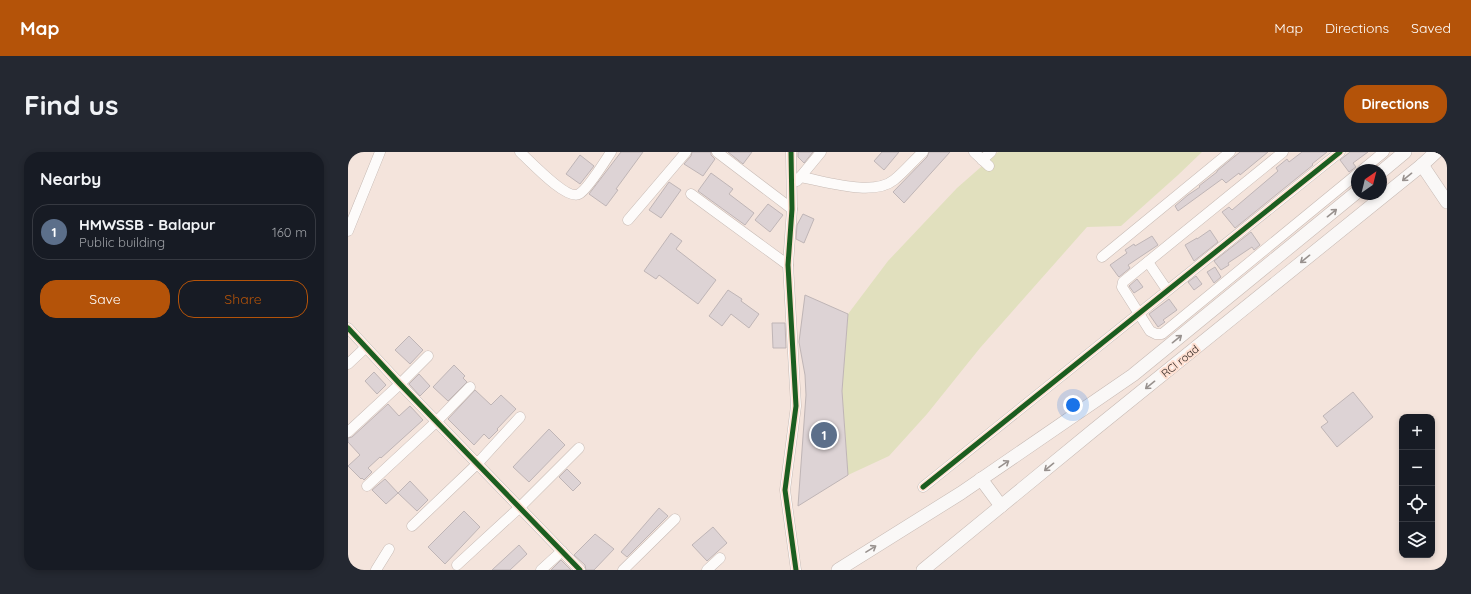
<!DOCTYPE html>
<html lang="en">
<head>
<meta charset="utf-8">
<style>
	body { margin:0; font-family:Quicksand,sans-serif; background:#242831; color:#f1f3f6 }
	.controls { position:absolute; right:12px; bottom:12px; display:grid; overflow:hidden; border-radius:8px; box-shadow:0 2px 6px #0003 }
	.controls button { width:36px; height:36px; display:grid; place-items:center; padding:0; border:0; border-bottom:1px solid #363941; background:#171b24; color:#f1f3f6; font:20px sans-serif }
	.compass { position:absolute; left:1003px; top:12px; width:36px; height:36px; border-radius:50%; background:#171b24; box-shadow:0 2px 6px #0003; rotate:35deg }
	.you { position:absolute; left:725px; top:253px; width:14px; height:14px; margin:-10px; border:3px solid #fff; border-radius:50%; background:#1a73e8; box-shadow:0 0 0 6px #1a73e833 }
	.badge { display:grid; place-items:center; width:26px; height:26px; border-radius:50%; background:#b45309; color:#fff; font-size:13px; font-weight:700 }
	.pin { position:absolute; translate:-50% -50%; border:2px solid #fff; box-shadow:0 1px 4px #0006 }
	.list { margin:0; padding:0; list-style:none }
	h2 { display:flex; justify-content:space-between; align-items:center; height:52px; margin:0; padding:0 16px; font-size:17px }
	h2 small { font-size:13px; font-weight:400; color:#9ea1a6 }
	.list li { display:grid; grid-template-columns:26px 1fr auto; gap:12px; align-items:center; box-sizing:border-box; height:56px; margin:0 8px 8px; padding:0 8px; border:1px solid #363941; border-radius:16px }
	.list b { display:block; font-size:15px; white-space:nowrap }
	.list p { margin:0; font-size:13px; white-space:nowrap; color:#9ea1a6 }
	.list em { font-size:13px; font-style:normal; color:#9ea1a6 }
	.actions { display:flex; gap:8px; padding:12px 16px }
	.actions a { flex:1; padding:9px 0; border:1px solid #b45309; border-radius:16px; text-align:center; font-size:14px; color:#b45309 }
	.actions .main { background:#b45309; color:#fff }
	.icon { flex:none; width:22px; height:22px; fill:none; stroke:currentColor; stroke-width:2; stroke-linecap:round; stroke-linejoin:round }
	.map { position:relative; flex:none; width:1099px; height:418px; overflow:hidden; border-radius:16px }
	header { display:flex; align-items:center; gap:24px; box-sizing:border-box; height:56px; padding:0 20px; background:#b45309; color:#fff }
	header strong { font-size:19px }
	nav { display:flex; gap:22px; margin-inline-start:auto; font-size:14px }
	.intro { display:flex; align-items:center; justify-content:space-between; box-sizing:border-box; height:96px; padding:0 24px }
	h1 { margin:0; font-size:28px }
	.button { padding:10px 18px; border-radius:16px; background:#b45309; color:#fff; font-size:14px; font-weight:700 }
	main { display:flex; gap:24px; padding:0 24px }
	aside { flex:1; background:#171b24; border-radius:16px; box-shadow:0 2px 6px #0003 }
	.map>svg:first-child { display:block }
	.green { fill:#e1e0be }
	.building { fill:#ddd3d5; stroke:#bfb5b6 }
	.lines { fill:none; stroke-linecap:round; stroke-linejoin:round }
	.street-casing { stroke:#c7bab4; stroke-width:11 }
	.secondary-casing { stroke:#c7bab4; stroke-width:14 }
	.street { stroke:#fdfbfa; stroke-width:10 }
	.secondary { stroke:#faf8f7; stroke-width:13 }
	.cycleway-casing { stroke:#ffe0d2; stroke-width:8 }
	.cycleway { stroke:#1b5e20; stroke-width:5 }
	.oneway { stroke:#98918e }
	.labels { text-anchor:middle; dominant-baseline:central; stroke-width:4; stroke-linejoin:round; paint-order:stroke }
	.street-label { font-size:11px; fill:#352a25; stroke:#ffe0d2 }
</style>
</head>
<body>
<header>
<strong>Map</strong>
<nav><a>Map</a><a>Directions</a><a>Saved</a></nav>
</header>
<div class="intro"><h1>Find us</h1><a class="button">Directions</a></div>
<main>
<aside>
<h2>Nearby<small></small></h2>
<ul class="list">
<li><span class="badge" style="background:#5c6f8a">1</span><div><b>HMWSSB - Balapur</b><p>Public building</p></div><em>160 m</em></li>
</ul>
<div class="actions"><a class="main">Save</a><a>Share</a></div>
</aside>
<div class="map">
<svg width="1099" height="418" viewBox="0 0 1099 418">
	<rect width="100%" height="100%" fill="#f4e4dc"/>
	<!-- green -->
	<polygon class="green" points="650,0 854,0 830,23 773,74 739,75 632,196 579,262 541,304 500,323 494,239 500,162 540,109 609,36"/>
	<!-- building -->
	<g class="building">
		<polygon points="273,0 295,0 268,37 270,38 258,54 241,42"/>
		<polygon points="344,0 363,0 363,3 367,7 355,24 336,12 343,4"/>
		<polygon points="380,0 404,0 395,12"/>
		<polygon points="450,0 465,0 456,11 450,5"/>
		<polygon points="534,0 551,0 536,18 526,9"/>
		<polygon points="581,0 602,0 556,51 545,40 579,5"/>
		<polygon points="892,0 920,0 892,23 891,21 878,31 874,27 830,59 827,54 840,43 852,35 851,34 869,20 869,19"/>
		<polygon points="954,0 979,0 964,12 965,13 887,76 874,60 881,55 884,58 930,19 928,16 939,7 941,10"/>
		<polygon points="1002,0 1020,0 1005,11 1008,15 1001,20 992,8"/>
		<polygon points="232,3 246,14 232,32 218,22"/>
		<polygon points="363,21 385,37 381,42 406,61 397,73 350,39"/>
		<polygon points="321,30 333,38 313,66 301,58"/>
		<polygon points="420,52 435,63 422,80 407,68"/>
		<polygon points="455,62 466,67 456,91 448,87 449,73"/>
		<polygon points="862,78 870,90 846,109 837,93 849,86 849,87"/>
		<polygon points="903,80 912,93 906,98 904,95 880,111 881,113 873,118 866,109"/>
		<polygon points="323,81 334,89 328,97 368,128 350,152 311,123 308,127 296,119"/>
		<polygon points="804,84 810,93 780,113 782,116 771,125 770,124 762,113 779,101 777,98 786,92 787,94"/>
		<polygon points="867,115 873,125 866,131 859,120"/>
		<polygon points="848,124 854,132 846,138 840,130"/>
		<polygon points="789,127 795,135 786,141 781,134"/>
		<polygon points="380,138 394,147 393,149 411,162 401,176 383,162 374,174 361,164"/>
		<polygon points="457,143 500,162 494,239 500,323 450,354 458,243 457,223 451,190"/>
		<polygon points="821,147 829,158 815,168 817,170 810,175 801,162"/>
		<polygon points="424,171 437,171 438,196 425,196"/>
		<polygon points="61,184 75,198 62,212 47,198"/>
		<polygon points="106,213 117,224 115,226 119,230 100,249 85,235"/>
		<polygon points="26,220 38,233 29,242 17,229"/>
		<polygon points="71,222 82,234 72,244 61,232"/>
		<polygon points="127,238 143,253 153,243 168,257 149,277 150,278 141,287 136,282 126,293 100,267"/>
		<polygon points="1005,240 1025,265 989,295 973,275 980,270 975,264"/>
		<polygon points="40,252 51,264 62,254 75,268 33,306 32,305 20,316 24,320 16,328 14,326 13,327 0,314 12,303 0,290 0,286 4,285"/>
		<polygon points="201,277 217,293 181,330 165,315"/>
		<polygon points="219,317 233,331 225,339 211,325"/>
		<polygon points="37,327 50,341 38,352 24,338"/>
		<polygon points="62,329 80,348 69,359 50,341"/>
		<polygon points="311,356 320,364 279,405 273,400"/>
		<polygon points="116,359 132,375 97,412 80,395"/>
		<polygon points="365,375 379,391 359,409 344,393"/>
		<polygon points="247,382 266,397 246,418 238,418 237,413 226,403"/>
		<polygon points="171,393 179,402 162,418 144,418"/>
		<polygon points="213,408 223,418 203,418"/>
	</g>
	<g class="lines">
		<defs>
			<g id="street">
				<path d="M172,0C182,9 219,49 231,42C240,37 257,9 263,0"/>
				<polyline points="369,0 444,57"/>
				<polyline points="443,0 444,57 440,113 448,254 437,338 448,418"/>
				<polyline points="626,0 641,14"/>
				<polyline points="935,0 775,130 774,135 802,179 808,182 814,182 1009,22"/>
				<polyline points="634,8 643,0"/>
				<polyline points="1014,18 1036,0"/>
				<path d="M452,25C477,29 525,45 546,28C556,20 565,9 575,0"/>
				<polyline points="449,29 473,0"/>
				<polyline points="343,42 440,113"/>
				<polyline points="280,68 338,0"/>
				<polyline points="0,79 32,0"/>
				<polyline points="754,105 882,0"/>
				<polyline points="800,110 819,138"/>
				<polyline points="0,176 52,232 232,418"/>
				<polyline points="0,212 17,196"/>
				<polyline points="0,280 52,232 80,204"/>
				<polyline points="19,334 88,270 122,235"/>
				<polyline points="575,335 992,0"/>
				<polyline points="64,374 129,312 172,265"/>
				<polyline points="109,413 171,356 231,296"/>
				<polyline points="28,418 41,397"/>
				<polyline points="193,418 214,399"/>
				<polyline points="275,418 327,367"/>
				<polyline points="359,418 372,406"/>
			</g>
			<g id="secondary">
				<polyline points="1074,13 1099,50"/>
				<polyline points="1033,20 1057,0"/>
				<polyline points="633,327 653,354"/>
				<polyline points="490,418 613,341 785,223 1009,40"/>
				<polyline points="575,418 747,277 1074,13 1088,0"/>
			</g>
		</defs>
		<!-- street casing -->
		<use href="#street" class="street-casing"/>
		<!-- secondary casing -->
		<use href="#secondary" class="secondary-casing"/>
		<!-- street -->
		<use href="#street" class="street"/>
		<!-- secondary -->
		<use href="#secondary" class="secondary"/>
		<defs>
			<g id="cycleway">
				<polyline points="443,0 444,57 440,113 448,254 437,338 448,418"/>
				<polyline points="0,176 52,232 232,418"/>
				<polyline points="575,335 992,0"/>
			</g>
		</defs>
		<!-- cycleway casing -->
		<use href="#cycleway" class="cycleway-casing"/>
		<!-- cycleway -->
		<use href="#cycleway" class="cycleway"/>
	</g>
	<!-- one-way arrows -->
	<defs><path id="oneway-shaft" d="M-6 0H5M1.5-3L5.5 0L1.5 3" fill="none" stroke-width="1.6" stroke-linecap="round" stroke-linejoin="round"/></defs>
	<g class="oneway">
		<use href="#oneway-shaft" transform="translate(1059 25) rotate(141)"/>
		<use href="#oneway-shaft" transform="translate(984 61) rotate(-39)"/>
		<use href="#oneway-shaft" transform="translate(957 107) rotate(141)"/>
		<use href="#oneway-shaft" transform="translate(829 187) rotate(-39)"/>
		<use href="#oneway-shaft" transform="translate(802 233) rotate(141)"/>
		<use href="#oneway-shaft" transform="translate(656 312) rotate(-34)"/>
		<use href="#oneway-shaft" transform="translate(701 315) rotate(141)"/>
		<use href="#oneway-shaft" transform="translate(523 397) rotate(-32)"/>
	</g>
	<g class="labels">
		<!-- street labels -->
		<g class="street-label">
			<text transform="translate(832 209) rotate(-39)">RCI road</text>
		</g>
	</g>
</svg>
<div class="controls">
<button>+</button>
<button>−</button>
<button><svg class="icon" aria-label="locate" viewBox="0 0 24 24"><circle cx="12" cy="12" r="6"/><path d="M12 2v4M12 18v4M2 12h4M18 12h4"/></svg></button>
<button><svg class="icon" aria-label="layers" viewBox="0 0 24 24"><path d="M12 4l9 5-9 5-9-5zM3 14l9 5 9-5"/></svg></button>
</div>
<svg class="compass" viewBox="-18 -18 36 36"><path d="M0-13l5 13h-10z" fill="#e53935"/><path d="M0 13l5-13h-10z" fill="#9ea1a6"/></svg>
<div class="you"></div>
<div class="pin badge" style="left:476px;top:283px;background:#5c6f8a">1</div>
</div>
</main>
</body>
</html>
